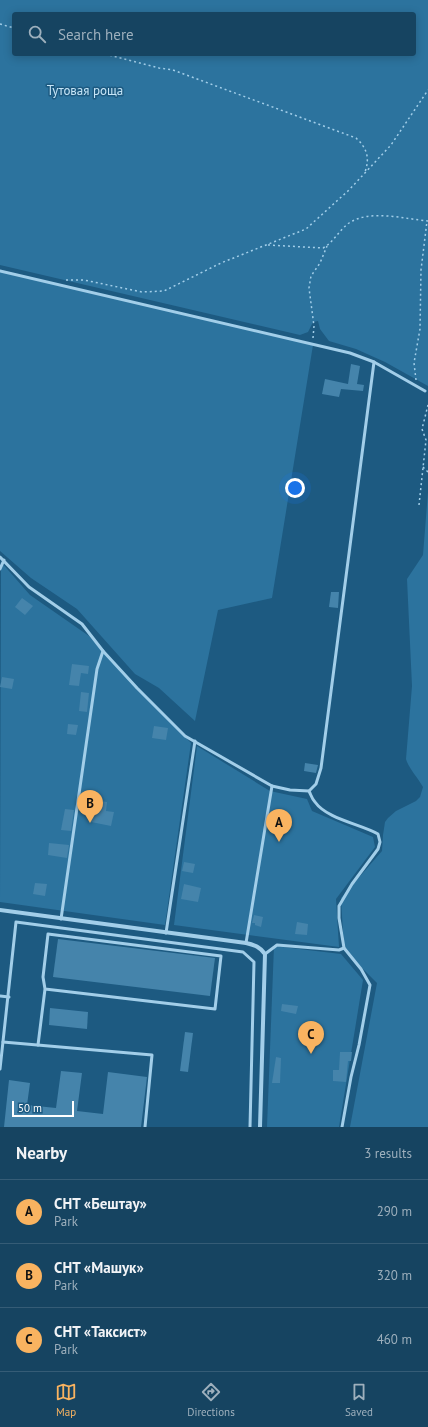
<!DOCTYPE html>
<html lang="en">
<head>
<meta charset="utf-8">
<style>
	body { margin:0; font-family:"PT Sans",sans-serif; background:#1f4b67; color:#f1f3f6 }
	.scale { position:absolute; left:12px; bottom:10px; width:62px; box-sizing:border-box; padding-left:4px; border:2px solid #fff; border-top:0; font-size:11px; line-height:14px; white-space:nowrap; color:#fff; -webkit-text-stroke:3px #1d5a81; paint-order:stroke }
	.you { position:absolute; left:295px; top:488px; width:14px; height:14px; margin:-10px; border:3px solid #fff; border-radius:50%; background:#1a73e8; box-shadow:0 0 0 6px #1a73e833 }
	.badge { display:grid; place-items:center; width:26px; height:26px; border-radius:50%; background:#f9b360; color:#111; font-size:13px; font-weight:700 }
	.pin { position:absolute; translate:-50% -33px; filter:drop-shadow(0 1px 2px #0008) }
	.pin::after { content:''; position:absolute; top:21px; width:14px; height:12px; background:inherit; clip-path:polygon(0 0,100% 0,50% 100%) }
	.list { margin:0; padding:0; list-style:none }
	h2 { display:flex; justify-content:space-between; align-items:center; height:52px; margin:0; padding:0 16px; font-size:17px }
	h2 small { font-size:13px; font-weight:400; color:#9eb0bd }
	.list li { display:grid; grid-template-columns:26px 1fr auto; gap:12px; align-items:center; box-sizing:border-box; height:64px; padding:0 16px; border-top:1px solid #355c76 }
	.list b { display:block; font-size:15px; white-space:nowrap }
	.list p { margin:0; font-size:13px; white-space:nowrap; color:#9eb0bd }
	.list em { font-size:13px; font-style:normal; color:#9eb0bd }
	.icon { flex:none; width:22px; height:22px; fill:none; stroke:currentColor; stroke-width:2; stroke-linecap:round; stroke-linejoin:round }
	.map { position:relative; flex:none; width:428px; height:1127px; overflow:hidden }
	.search { position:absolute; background:#164461; box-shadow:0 2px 10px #0003; left:12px; right:12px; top:12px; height:44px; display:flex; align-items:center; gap:10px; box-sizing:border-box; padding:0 14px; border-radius:4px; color:#9eb0bd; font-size:15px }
	.sheet { height:244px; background:#164461 }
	nav { display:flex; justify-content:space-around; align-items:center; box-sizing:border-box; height:56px; border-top:1px solid #355c76; background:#164461; font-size:11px; color:#9eb0bd }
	nav a { display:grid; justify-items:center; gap:2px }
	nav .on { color:#f9b360 }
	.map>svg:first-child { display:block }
	.green { fill:#2c739e; fill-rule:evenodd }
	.building { fill:#4584ab }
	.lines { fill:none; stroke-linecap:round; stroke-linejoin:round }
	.path { stroke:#a2cee9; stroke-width:1.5; stroke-dasharray:2 3; stroke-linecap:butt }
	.lane { stroke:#a2cee9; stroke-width:3 }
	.street { stroke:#a2cee9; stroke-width:4 }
	.labels { text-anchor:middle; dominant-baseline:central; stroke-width:3; stroke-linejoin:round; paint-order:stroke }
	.park-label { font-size:13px; fill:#c6e5f7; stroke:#1d5a81 }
</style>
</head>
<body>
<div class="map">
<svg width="428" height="1127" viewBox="0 0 428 1127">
	<rect width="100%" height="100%" fill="#1d5a81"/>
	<!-- green -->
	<g class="green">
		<path d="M0,0H428V386L385,362L356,349L329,341L320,329L318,321L313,322L308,332L300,335L0,265ZM14,14H414V54H14Z"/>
		<polygon points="0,270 313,345 272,598 218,610 195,721 159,688 135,674 77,609 31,578 0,551"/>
		<path d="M428,492V1127H350L377,983L344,950L341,898L382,851L383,835L385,822L388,818L396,811L416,801L420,797L423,787C418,778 408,767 406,759L412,686L407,579L423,555Z"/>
		<polygon points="1,562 30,595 89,636 191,743 165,925 0,902"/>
		<polygon points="197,746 270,791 307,799 312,811 373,837 375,847 336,899 339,947 174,925"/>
		<polygon points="274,946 341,954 363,980 339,1127 267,1127"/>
	</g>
	<!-- building -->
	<g class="building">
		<polygon points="351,364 360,366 357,384 364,385 363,391 341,389 339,397 322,394 325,379 348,384"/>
		<polygon points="331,592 339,592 338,608 329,607"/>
		<polygon points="22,598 33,606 25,615 15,607"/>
		<polygon points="72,664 89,666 88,674 81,673 79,686 69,685"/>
		<polygon points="2,677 14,679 12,689 0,687"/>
		<polygon points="81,692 89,693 87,712 79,711"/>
		<polygon points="68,724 78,725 76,735 67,734"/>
		<polygon points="154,726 168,728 166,740 152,738"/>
		<polygon points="305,763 318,765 316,773 304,771"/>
		<polygon points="95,800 107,802 106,811 114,812 111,826 91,822"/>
		<polygon points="65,809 74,810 71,831 61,830"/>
		<polygon points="49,843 69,845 67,858 48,855"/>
		<polygon points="184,862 195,864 193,873 182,871"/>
		<polygon points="35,883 47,884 45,896 33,894"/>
		<polygon points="184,884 201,888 198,902 181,899"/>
		<polygon points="254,915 263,917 261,927 255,925 255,923 252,923"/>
		<polygon points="297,922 308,924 307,935 295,934"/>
		<polygon points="58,939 215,958 210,996 53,977"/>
		<polygon points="282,1004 298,1006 296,1014 281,1011"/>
		<polygon points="50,1008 88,1012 87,1029 49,1025"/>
		<polygon points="185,1032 193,1033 188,1072 180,1071"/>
		<polygon points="340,1052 352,1052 351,1061 348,1061 346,1082 333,1081 333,1070 339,1070"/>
		<polygon points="276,1057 281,1058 280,1083 272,1083"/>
		<polygon points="61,1071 82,1073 77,1111 103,1114 108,1072 147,1077 141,1127 4,1127 9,1080 30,1083 27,1105 56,1108"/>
	</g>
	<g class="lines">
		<!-- path -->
		<g class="path">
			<polyline points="0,24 14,28"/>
			<path d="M105,54L159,68L173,70L356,138C367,148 370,158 365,172"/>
			<path d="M268,245L323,248C334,242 339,230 349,223C370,209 405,219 428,221"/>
			<polyline points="66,280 84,280 142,292 164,291 221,263 306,229 349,190 391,145 428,90"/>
			<polyline points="313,338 314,326 309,288 311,276 320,263 327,246"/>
			<polyline points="416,380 414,363 420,329 421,270 427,221"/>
			<polyline points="423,467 428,472"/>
			<polyline points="419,505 426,440 422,429 428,405"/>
		</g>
		<!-- lane -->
		<g class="lane">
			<polyline points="0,271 350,353 374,362 425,391"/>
			<polyline points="0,557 29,587 82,624 103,651 137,688 185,736 272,786 290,790 309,791 316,784 321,768 374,362"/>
			<polyline points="0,569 4,560"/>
			<path d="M309,791C311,795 312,799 315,802C327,819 360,824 378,834L380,842L378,849L352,884L339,906V918L344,948L361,969L370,985L359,1045L351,1077L342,1127"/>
			<polyline points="61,919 97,669 103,651"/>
			<polyline points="166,933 195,741"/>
			<polyline points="246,943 272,786"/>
			<polyline points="265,954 277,945 339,950 344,948"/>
			<polyline points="0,996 9,997"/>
			<polyline points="3,1042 152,1055 145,1127"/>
			<polyline points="38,1045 45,989 43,977 48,934 221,956 215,1009 45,989"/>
			<polyline points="0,1069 16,922 243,952 254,962 250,1127"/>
		</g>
		<!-- street -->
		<path class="street" d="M0,910L246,943C255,945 260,947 265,954L260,1127"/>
	</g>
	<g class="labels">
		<!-- park labels -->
		<g class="park-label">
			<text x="85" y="90">Тутовая роща</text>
		</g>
	</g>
</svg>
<div class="scale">50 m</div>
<div class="you"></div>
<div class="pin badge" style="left:279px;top:842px">A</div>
<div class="pin badge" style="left:90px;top:823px">B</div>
<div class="pin badge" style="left:311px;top:1054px">C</div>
<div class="search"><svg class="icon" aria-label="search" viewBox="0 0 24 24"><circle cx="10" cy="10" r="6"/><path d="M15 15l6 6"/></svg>Search here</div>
</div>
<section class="sheet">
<h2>Nearby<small>3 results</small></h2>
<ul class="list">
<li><span class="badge">A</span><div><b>СНТ «Бештау»</b><p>Park</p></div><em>290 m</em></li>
<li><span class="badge">B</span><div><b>СНТ «Машук»</b><p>Park</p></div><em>320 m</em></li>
<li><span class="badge">C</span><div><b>СНТ «Таксист»</b><p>Park</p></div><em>460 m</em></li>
</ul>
</section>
<nav>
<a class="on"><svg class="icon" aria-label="map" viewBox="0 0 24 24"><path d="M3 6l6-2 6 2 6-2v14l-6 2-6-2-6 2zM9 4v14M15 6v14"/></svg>Map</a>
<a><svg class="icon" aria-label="directions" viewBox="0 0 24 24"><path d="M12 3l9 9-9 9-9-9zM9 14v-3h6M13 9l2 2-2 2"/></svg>Directions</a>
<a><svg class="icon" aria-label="saved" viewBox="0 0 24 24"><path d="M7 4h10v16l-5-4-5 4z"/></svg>Saved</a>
</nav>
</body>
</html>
